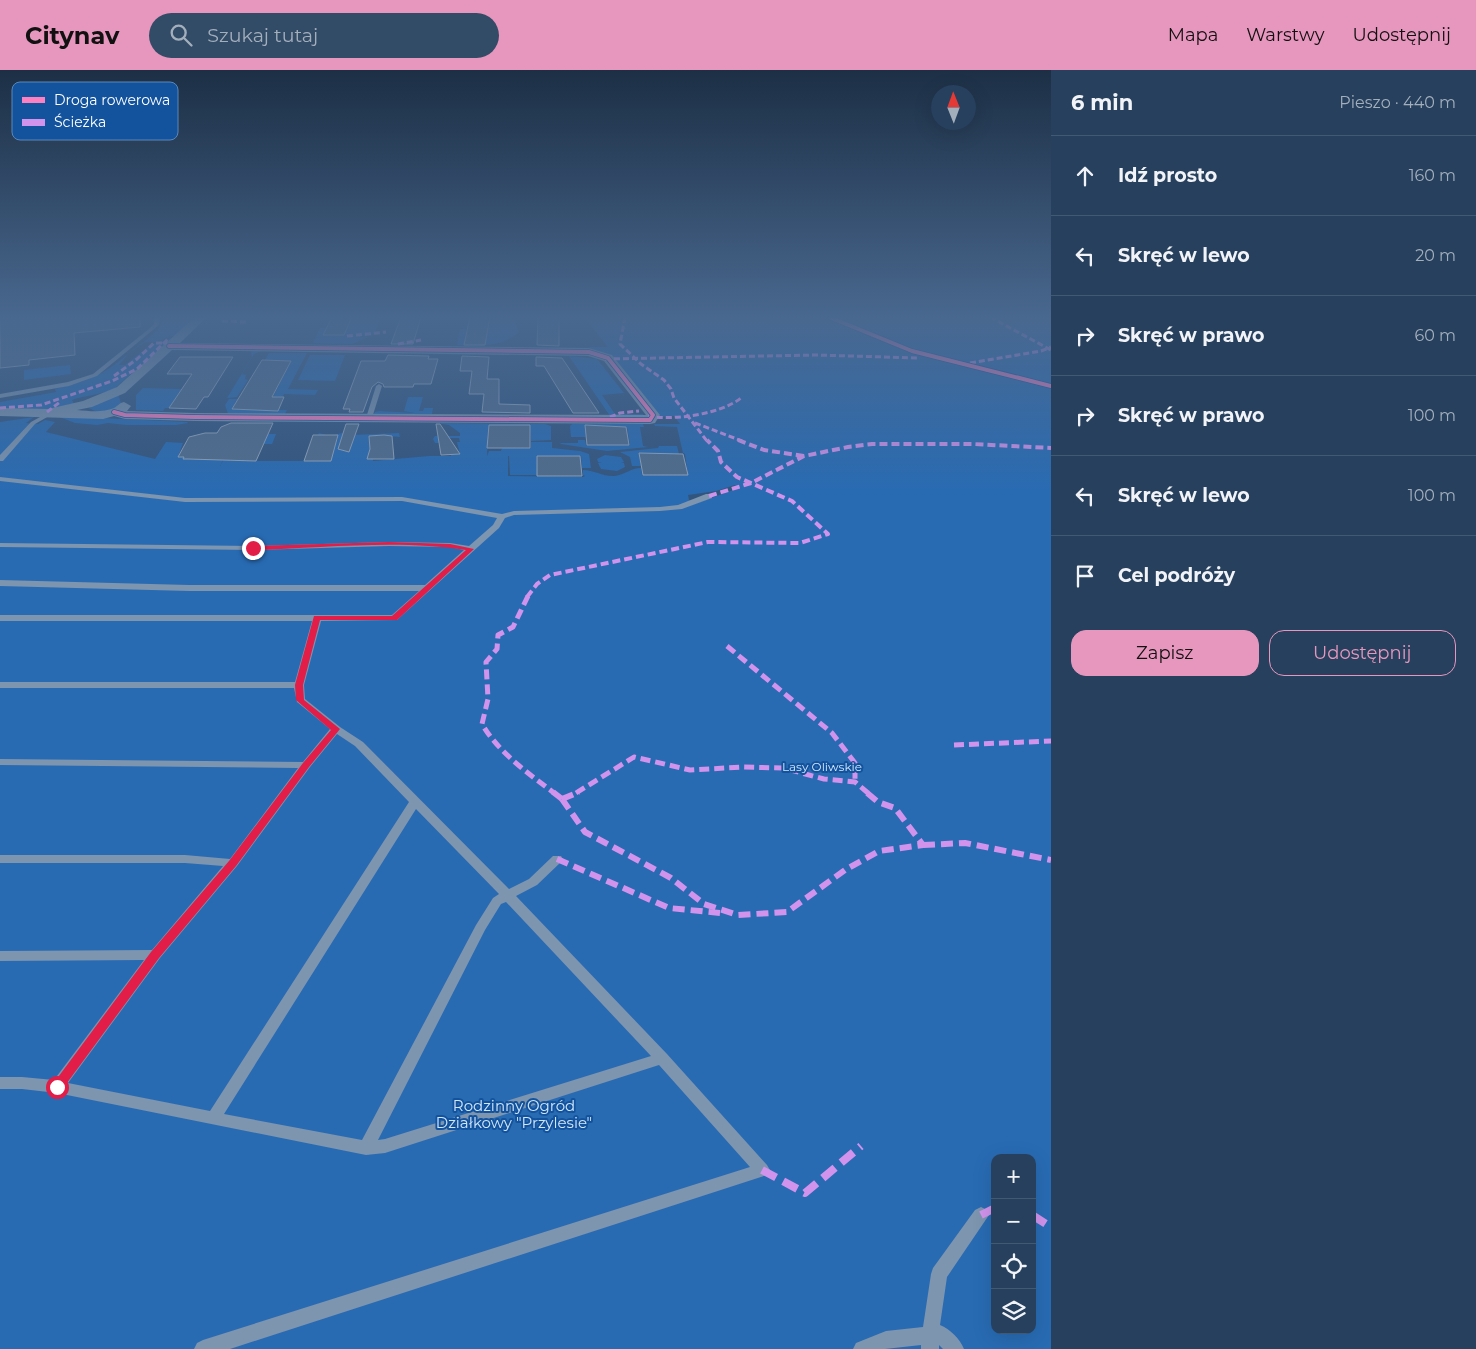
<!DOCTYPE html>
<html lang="pl">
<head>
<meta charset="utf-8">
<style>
	body { margin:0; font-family:Montserrat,sans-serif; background:#324b67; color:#f1f3f6 }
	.controls { position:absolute; right:15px; bottom:15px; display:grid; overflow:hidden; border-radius:10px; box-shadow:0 5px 20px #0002 }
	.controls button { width:45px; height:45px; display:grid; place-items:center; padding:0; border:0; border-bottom:1px solid #425973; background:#26405e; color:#f1f3f6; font:25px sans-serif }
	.compass { position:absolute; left:931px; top:15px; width:45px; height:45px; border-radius:50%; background:#26405e; box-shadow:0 5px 20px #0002; rotate:359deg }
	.stop { position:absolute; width:15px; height:15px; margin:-11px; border:4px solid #e11d48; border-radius:50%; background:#fff }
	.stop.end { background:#e11d48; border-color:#fff; box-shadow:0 1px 5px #0008 }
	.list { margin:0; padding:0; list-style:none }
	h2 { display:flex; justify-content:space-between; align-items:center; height:65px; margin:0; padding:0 20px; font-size:21px }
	h2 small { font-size:16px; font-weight:400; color:#a4afbc }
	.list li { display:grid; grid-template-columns:32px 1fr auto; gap:15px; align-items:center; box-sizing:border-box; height:80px; padding:0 20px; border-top:1px solid #425973 }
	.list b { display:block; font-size:19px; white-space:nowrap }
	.list em { font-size:16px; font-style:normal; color:#a4afbc }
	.actions { display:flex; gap:10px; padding:15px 20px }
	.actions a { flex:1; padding:11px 0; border:1px solid #e797bd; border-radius:15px; text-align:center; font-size:18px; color:#e797bd }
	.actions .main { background:#e797bd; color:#111 }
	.icon { flex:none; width:28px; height:28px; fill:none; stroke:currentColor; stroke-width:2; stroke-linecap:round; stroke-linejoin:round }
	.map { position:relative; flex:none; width:1051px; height:1279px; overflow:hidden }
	header { display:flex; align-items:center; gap:30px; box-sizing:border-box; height:70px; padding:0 25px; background:#e797bd; color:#111 }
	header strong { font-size:24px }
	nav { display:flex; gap:28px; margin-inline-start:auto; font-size:18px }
	.search { width:350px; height:45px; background:#324b67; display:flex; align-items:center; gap:12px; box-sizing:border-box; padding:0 18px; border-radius:28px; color:#a4afbc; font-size:19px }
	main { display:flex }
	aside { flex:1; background:#26405e }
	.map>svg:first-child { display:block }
	.green { fill:#286bb3; fill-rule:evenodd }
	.building { fill:#506c8c; stroke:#92a5bc }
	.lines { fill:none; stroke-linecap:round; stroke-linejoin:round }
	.service { fill:#7d95af; fill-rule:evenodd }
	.minor { fill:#7d95af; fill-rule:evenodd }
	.quiet-far4 { stroke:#d193ec; stroke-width:3; stroke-dasharray:6 3; stroke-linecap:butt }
	.quiet-far3 { stroke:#d193ec; stroke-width:4; stroke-dasharray:8 4; stroke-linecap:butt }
	.quiet-far2 { stroke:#d193ec; stroke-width:5; stroke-dasharray:10 5; stroke-linecap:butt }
	.quiet-far1 { stroke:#d193ec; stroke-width:6; stroke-dasharray:12 6; stroke-linecap:butt }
	.quiet { stroke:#d193ec; stroke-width:8; stroke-dasharray:16 8; stroke-linecap:butt }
	.cycleway-casing { stroke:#13539d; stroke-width:5.5 }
	.cycleway { stroke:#ff80c0; stroke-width:4 }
	.route { fill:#e11d48 }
	.labels { text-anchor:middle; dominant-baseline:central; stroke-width:4; stroke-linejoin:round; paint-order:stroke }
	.park-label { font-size:12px; fill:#d2e7fd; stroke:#13539d }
	.near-park-label { font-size:15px; fill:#d2e7fd; stroke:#13539d }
	.key { fill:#13539d; stroke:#5a87ba; stroke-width:1 }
	.key-label { font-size:14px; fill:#fff }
</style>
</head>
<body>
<header>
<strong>Citynav</strong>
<div class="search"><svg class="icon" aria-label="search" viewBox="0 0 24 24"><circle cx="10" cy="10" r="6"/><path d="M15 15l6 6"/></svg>Szukaj tutaj</div>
<nav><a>Mapa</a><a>Warstwy</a><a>Udostępnij</a></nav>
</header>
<main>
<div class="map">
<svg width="1051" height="1279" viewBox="0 0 1051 1279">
	<rect width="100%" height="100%" fill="#32557e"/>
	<!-- green -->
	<g class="green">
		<path d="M163,247H195L176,265L155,272H145L132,281C142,272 163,261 163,247Z"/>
		<polygon points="352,247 381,247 375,262 371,266 352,266 368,267 352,274 313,273 320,258 326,258 323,265 344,265"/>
		<path d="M491,247H514L519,262C502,277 478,276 457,275L460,259H467L465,266L487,267Z"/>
		<path d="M584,247H1051V1279H0V352L34,347L26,353L38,354L45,350L55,352L46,362L155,389L166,372L183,373L178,387H184L183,389H205L235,365L220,396L243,354L242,364H276L272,374H260L243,366L230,391H317L332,374H336L338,368L317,367L319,363L330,366L346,362L352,365L399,363L400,367L377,365L367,389H373V391L429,386H451V385L460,384L457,372H460L459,368H438L439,373H435L433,369L435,366H460V363L449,355L436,353L545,354L551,356V370L531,371L530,359H488L487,386L489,381H501L502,378H531V372H552V378L580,381L589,384L591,398H582L581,386H537V405H510L509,386H508V406L583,407L585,406L583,405V400C594,400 604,407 615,406C624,405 631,398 641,398L642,405H688L685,384L683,383L677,357L655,356L654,354H680L674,346L661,347L615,290L588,277H608ZM735,415L739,418L697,433L689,430L688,425L716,421ZM995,1088H1032V1260H995Z"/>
		<path d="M172,268L114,319C100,325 86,325 72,330L74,334L50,340H0V332L56,322L55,319C88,311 102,306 128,284L119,295H125L152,274Z"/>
		<polygon points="251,281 261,281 254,284 242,304 246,305 245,309 248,310 237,327 227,328 252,287"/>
		<polygon points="269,283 307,283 288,319 318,320 315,325 284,324 282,328 258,327 273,327 291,291 265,290"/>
		<polygon points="310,285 345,285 335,311 298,310"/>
		<polygon points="569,286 597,289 624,323 602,325 615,344 643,344 644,347 610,346"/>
		<polygon points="70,295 71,304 24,310 24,300"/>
		<polygon points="143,318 182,319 169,338 165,338 163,341 136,340 136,325"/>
		<path d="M118,324L121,333C115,341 98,345 89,338Z"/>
		<polygon points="408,327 423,327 419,341 423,341 424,338 433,338 432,344 374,344 375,342 379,341 415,343 404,341"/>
		<polygon points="229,329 251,329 250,331 236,331 232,339 287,340 285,344 228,344 225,335"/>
		<polygon points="57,346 187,352 188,353 176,355 126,355 108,353 97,355 75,353"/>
		<polygon points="572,354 643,354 644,357 640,357 643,376 648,377 607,381 561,374 560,373 578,373 578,370 585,370 586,375 630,375 627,357 585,356 586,367 571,367 570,356"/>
		<polygon points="659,376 677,376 679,384 639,384 641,396 632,396 630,387 620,382 658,378"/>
		<polygon points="605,385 621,387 624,392 621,393 624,393 625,397 617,401 601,399 598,393 602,392 598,392 597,389"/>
	</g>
	<!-- building -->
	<g class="building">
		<polygon points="0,247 140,247 140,257 74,263 75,285 29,290 29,295 0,298"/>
		<polygon points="332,247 352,247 344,265 323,265"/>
		<polygon points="401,247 421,247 413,274 391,274"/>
		<polygon points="470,247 490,247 485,275 464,275"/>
		<polygon points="538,247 559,247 559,276 537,275"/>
		<polygon points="388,285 429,286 428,289 438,289 431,314 414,314 413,317 384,317 383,314 378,312 372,317 363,342 349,342 350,339 343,339 361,291 385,291"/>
		<polygon points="462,286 489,287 487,309 499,309 499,334 530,335 530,343 482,342 484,324 469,324 472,301 460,301"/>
		<polygon points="180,287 233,287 208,327 204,327 196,339 169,338 192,304 167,304"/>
		<polygon points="536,287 562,288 599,343 573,343 544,296 536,296"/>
		<polygon points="262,290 291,291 272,327 284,327 278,341 232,339"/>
		<polygon points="231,353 273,353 256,391 188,389 183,389 184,387 178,387 189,367 205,363 217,363 221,357"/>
		<polygon points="346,354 359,354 349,382 338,379"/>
		<polygon points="436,354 440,354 460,384 441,385"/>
		<polygon points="489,355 530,355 530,378 487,378"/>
		<polygon points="585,355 626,357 629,375 587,375"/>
		<polygon points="313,365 338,365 331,391 304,391"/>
		<polygon points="384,365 392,366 394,389 367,389 370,379 369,366"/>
		<polygon points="639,383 683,384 688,405 643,405"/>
		<polygon points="537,386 580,386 582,406 537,406"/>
	</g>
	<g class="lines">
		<!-- service -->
		<g class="service">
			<polygon points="154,247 160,247 159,255 97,306 69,316 0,328 0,324 68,312 93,304 150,258 154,254"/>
			<polygon points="379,314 382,316 372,348 367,349 366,348 376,316"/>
			<polygon points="51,341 56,342 35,354 3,391 0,391 0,385 31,352"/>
			<path d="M0,407L185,428L402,427L502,444L514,441L660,437L678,435L706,424H712V428L682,439L660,441L514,445L505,448L499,458L397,550L321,551L304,615L305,629L340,657L363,672L509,819L529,809L553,786H561L563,789L561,792L537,815L516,826L667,984L767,1095L770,1100L767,1105L230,1279H194L197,1273L203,1270L750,1097L659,995L385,1083L366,1085L57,1023L22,1019H0V1007H22L54,1010L144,890L0,891V881L152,880L223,796L185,793H0V785H185L230,789L298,698L0,695V689L303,692L330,659L297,632L294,618H0V612H295L312,551H0V545H392L419,521H189L0,516V510L189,515H425L464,480L450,477L389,476L253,480L0,477V473L253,476L389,472L450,473L469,476L493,455L497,448L402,431L185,432L0,411ZM337,664L355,676L409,732L210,1041L68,1013L160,888L237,796L310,697ZM416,739L499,824L493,828L476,855L362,1070L224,1044ZM506,832L651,986L385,1069L378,1070L485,860L501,834Z"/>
			<path d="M981,1137L987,1140L989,1145L947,1207L940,1255C950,1259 960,1269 964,1279H943L939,1275V1279H921V1275L885,1279H853L856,1273L886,1261L923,1257L931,1204L933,1198L975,1140Z"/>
		</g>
		<!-- minor -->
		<path class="minor" d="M195,247H207L180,273L589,278L612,285L660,345L655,353L650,354L195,351L125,349L114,346L103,349L0,346V338L48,339L83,331L117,317ZM172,280L588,286L604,291L646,345L195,343L127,341L131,336L124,332C119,333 118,336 114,338C102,343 89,341 77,340L92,337L125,323Z"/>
		<!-- quiet-far4 -->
		<g class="quiet-far4">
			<polyline points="625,247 620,274 641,294 664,310 671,319 674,328 707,371"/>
			<polyline points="990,247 1051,280"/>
			<polyline points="222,251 246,252"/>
			<polyline points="347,266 386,262"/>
			<polyline points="398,274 421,270"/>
			<polyline points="605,289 816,285 920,288"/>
			<polyline points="970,293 1041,281 1051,277"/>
			<polyline points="114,306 137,289 154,273 167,273"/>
			<polyline points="0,338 41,335 112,311 137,299 168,269"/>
			<polyline points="47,342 60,332"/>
			<path d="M648,346C673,351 721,344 741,328"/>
			<polyline points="610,347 620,343 639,341"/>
			<polyline points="695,353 742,371"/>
		</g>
		<!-- quiet-far3 -->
		<g class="quiet-far3">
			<polyline points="738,370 764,380 804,386"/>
			<polyline points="709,426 751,413 804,386 848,377 872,374 973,374 1051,378"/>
			<polyline points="527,527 537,514 550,505 708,472 800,473 828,464 792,431 737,407 721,392 718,381 707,370"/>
		</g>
		<!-- quiet-far2 -->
		<g class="quiet-far2">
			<path d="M528,526L513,557L498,565L497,579L486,592L488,629L482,654C499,683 528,703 554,723"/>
			<polyline points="727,576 832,663 855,693 855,712"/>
			<polyline points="954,675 1051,671"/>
			<polyline points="576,723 634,687 690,700 744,697 783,698 824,709 855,712 868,723"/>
		</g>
		<!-- quiet-far1 -->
		<g class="quiet-far1">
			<polyline points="553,722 562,729"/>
			<polyline points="562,729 585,762 671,808 704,834 738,845 787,842 845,800 879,781 923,775 895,738 878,732 866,722"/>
			<polyline points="562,729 579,722"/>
			<polyline points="923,775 965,773 1051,790"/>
			<polyline points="557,789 669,838 720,843"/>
		</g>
		<!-- quiet -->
		<g class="quiet">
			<polyline points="762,1100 805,1123 861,1076"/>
			<polyline points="981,1145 995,1138"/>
			<polyline points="1032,1145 1051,1157"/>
		</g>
		<defs>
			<g id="cycleway">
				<polyline points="829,247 912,281 1051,316"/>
				<polyline points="114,342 125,345 195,347 638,350 650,350 653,345 608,288 589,282 169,276"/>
			</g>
		</defs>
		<!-- cycleway casing -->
		<use href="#cycleway" class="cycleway-casing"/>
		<!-- cycleway -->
		<use href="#cycleway" class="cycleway"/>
	</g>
	<!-- sky -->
	<linearGradient id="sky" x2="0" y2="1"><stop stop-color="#1c2f45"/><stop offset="0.58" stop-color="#49688f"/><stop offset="1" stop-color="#49688f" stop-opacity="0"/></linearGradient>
	<rect width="1051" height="426" fill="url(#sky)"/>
	<!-- route -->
	<path class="route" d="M389,472L450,474L474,479L397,550H320L303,615L304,630L340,659L309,697L236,796L159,888L61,1021H53L51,1017L53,1014L151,882L229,791L303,693L331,660L296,630L295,615L314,546H392L466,480C401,469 319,478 253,480L250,478L253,476Z"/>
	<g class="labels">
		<!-- park labels -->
		<g class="park-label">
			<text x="822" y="696">Lasy Oliwskie</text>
		</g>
		<!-- near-park labels -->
		<g class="near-park-label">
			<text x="514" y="1035">Rodzinny Ogród<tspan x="514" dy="17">Działkowy "Przylesie"</tspan></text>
		</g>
	</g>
	<!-- legend -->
	<rect x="12" y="12" width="166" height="58" rx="8" class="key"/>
	<rect x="22" y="27" width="23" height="6" fill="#ff80c0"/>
	<rect x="22" y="49" width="23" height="7" fill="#d193ec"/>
	<g class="key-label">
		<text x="54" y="35">Droga rowerowa</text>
		<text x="54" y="57">Ścieżka</text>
	</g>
</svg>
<div class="controls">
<button>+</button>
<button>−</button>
<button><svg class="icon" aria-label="locate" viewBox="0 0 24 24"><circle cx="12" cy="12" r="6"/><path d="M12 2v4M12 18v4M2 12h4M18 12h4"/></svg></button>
<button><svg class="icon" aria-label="layers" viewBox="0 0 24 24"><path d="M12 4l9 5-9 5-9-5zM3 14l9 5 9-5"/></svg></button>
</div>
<svg class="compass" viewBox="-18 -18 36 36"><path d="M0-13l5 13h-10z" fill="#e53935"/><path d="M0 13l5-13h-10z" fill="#a4afbc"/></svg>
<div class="stop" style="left:57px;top:1017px"></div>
<div class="stop end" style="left:253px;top:478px"></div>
</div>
<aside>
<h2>6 min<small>Pieszo · 440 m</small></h2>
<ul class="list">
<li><svg class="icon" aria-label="ahead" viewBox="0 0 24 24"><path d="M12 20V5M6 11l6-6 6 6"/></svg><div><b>Idź prosto</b></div><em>160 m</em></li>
<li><svg class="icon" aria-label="left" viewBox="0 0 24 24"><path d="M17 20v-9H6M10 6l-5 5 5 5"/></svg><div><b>Skręć w lewo</b></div><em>20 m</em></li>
<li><svg class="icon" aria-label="right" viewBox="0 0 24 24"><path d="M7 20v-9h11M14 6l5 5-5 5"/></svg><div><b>Skręć w prawo</b></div><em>60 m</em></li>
<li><svg class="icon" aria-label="right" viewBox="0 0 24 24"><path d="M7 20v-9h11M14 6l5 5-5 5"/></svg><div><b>Skręć w prawo</b></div><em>100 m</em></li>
<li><svg class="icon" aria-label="left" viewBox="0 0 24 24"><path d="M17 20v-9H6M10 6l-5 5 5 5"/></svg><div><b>Skręć w lewo</b></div><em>100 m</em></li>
<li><svg class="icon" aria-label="arrive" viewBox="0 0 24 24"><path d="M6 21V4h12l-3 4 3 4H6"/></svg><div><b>Cel podróży</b></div></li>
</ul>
<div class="actions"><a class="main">Zapisz</a><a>Udostępnij</a></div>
</aside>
</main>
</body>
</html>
